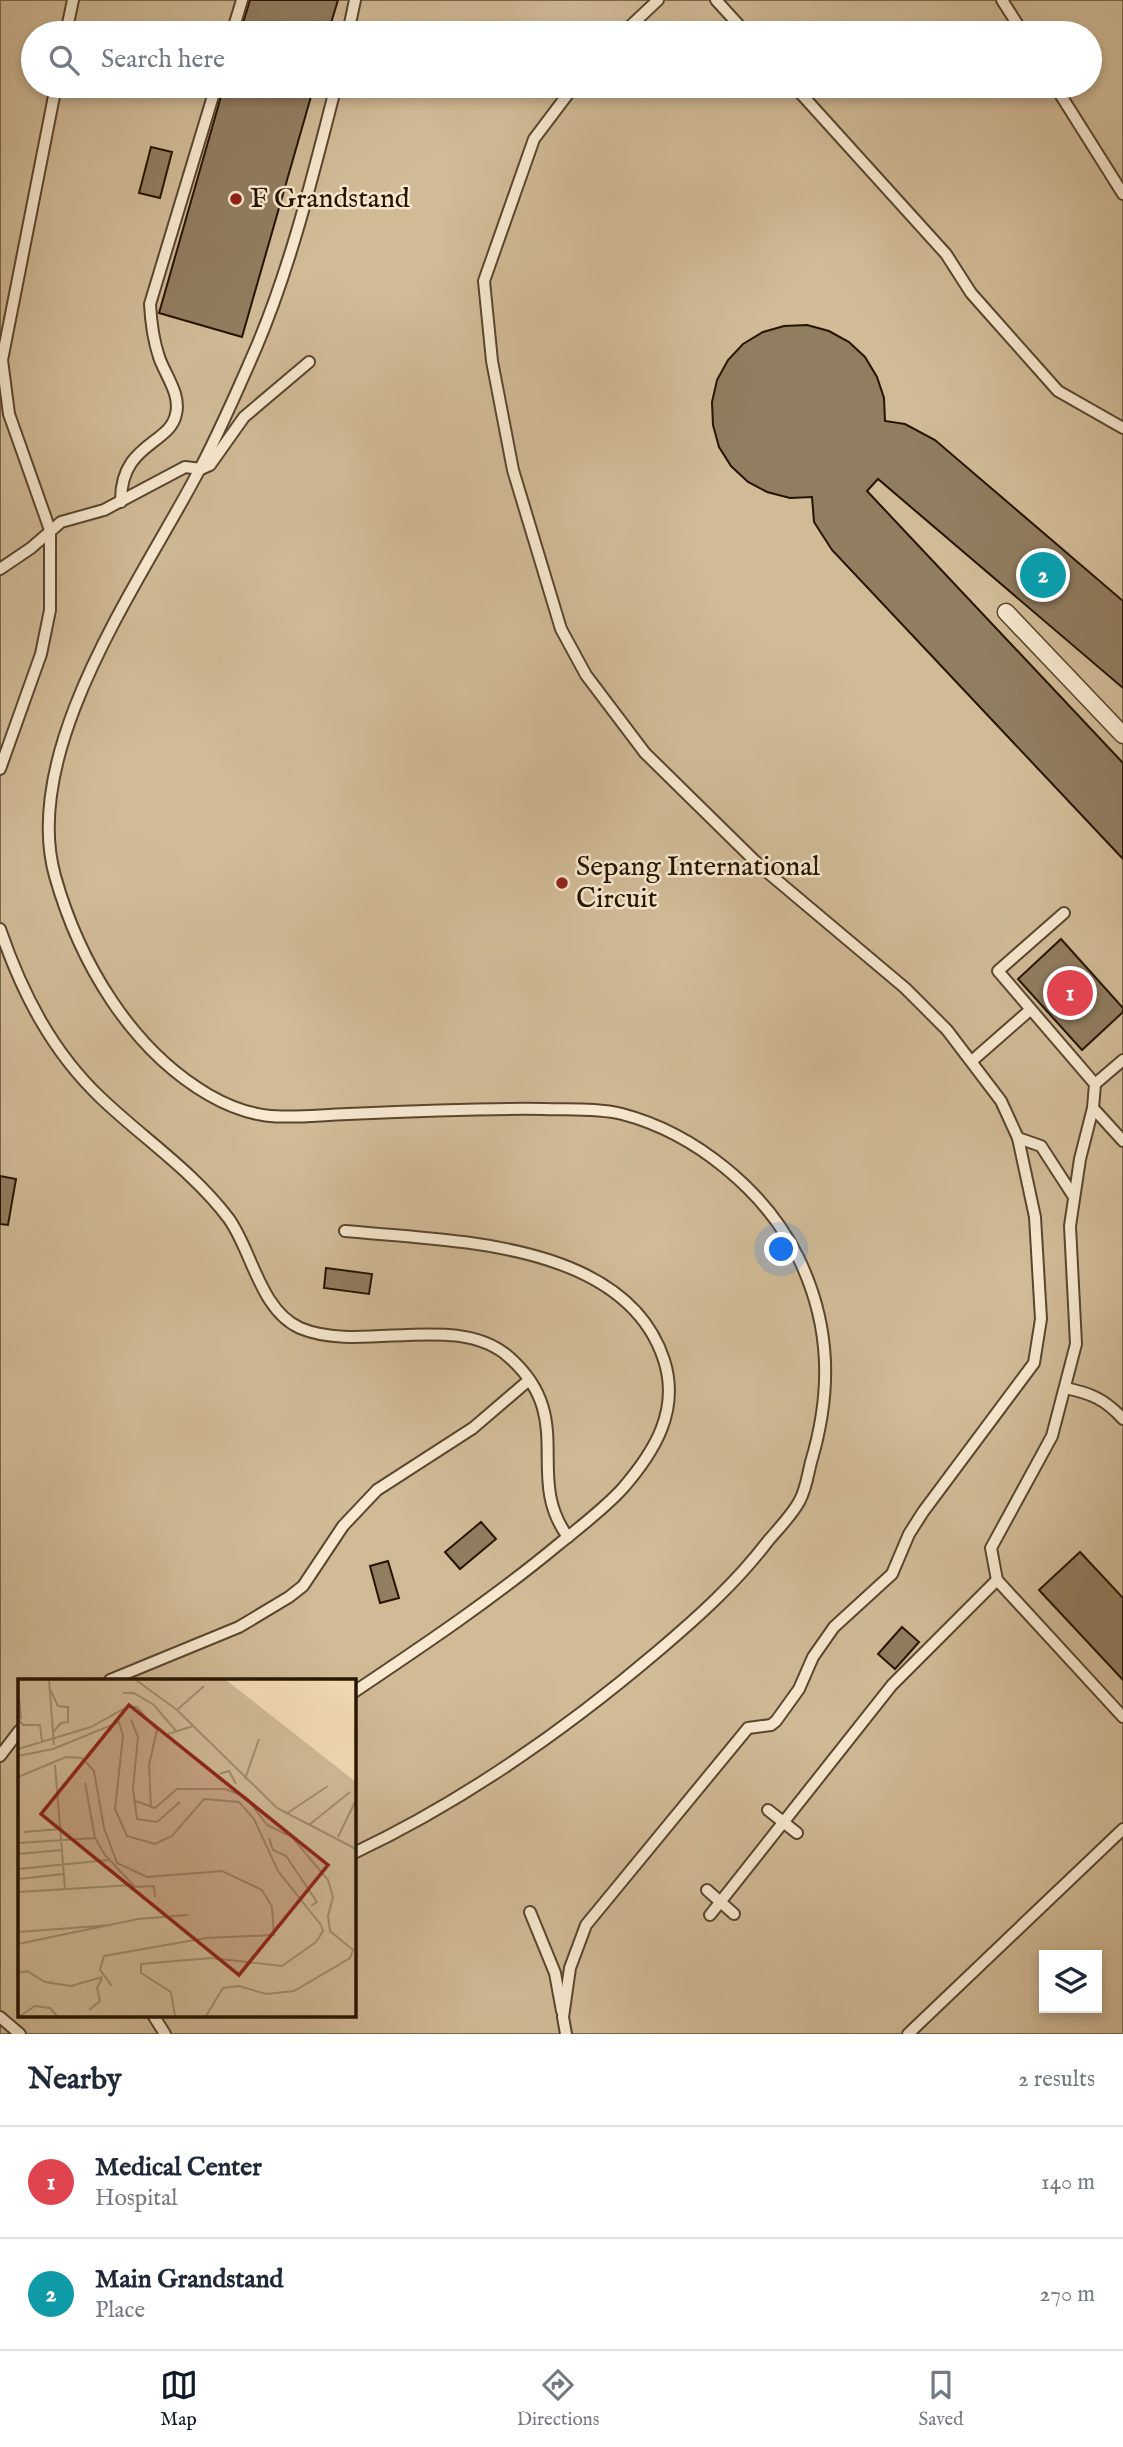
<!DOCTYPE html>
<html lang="en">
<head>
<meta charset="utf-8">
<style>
	body { margin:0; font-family:"IM FELL English",serif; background:#f2f2f3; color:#1f2937 }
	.controls { position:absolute; right:21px; bottom:21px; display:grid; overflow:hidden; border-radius:0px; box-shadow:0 4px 10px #0003 }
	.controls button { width:63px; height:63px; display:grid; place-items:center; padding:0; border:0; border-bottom:2px solid #e0e1e3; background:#fff; color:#1f2937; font:35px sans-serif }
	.you { position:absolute; left:782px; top:1250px; width:24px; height:24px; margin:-18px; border:5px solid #fff; border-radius:50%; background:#1a73e8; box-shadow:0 0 0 10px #1a73e833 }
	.badge { display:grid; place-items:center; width:46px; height:46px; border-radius:50%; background:#111827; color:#fff; font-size:23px; font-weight:700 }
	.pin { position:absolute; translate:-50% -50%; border:4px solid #fff; box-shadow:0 2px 7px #0006 }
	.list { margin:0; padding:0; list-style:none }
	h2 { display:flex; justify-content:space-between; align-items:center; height:91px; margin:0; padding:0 28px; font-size:30px }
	h2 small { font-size:23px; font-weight:400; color:#747a83 }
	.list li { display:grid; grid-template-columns:46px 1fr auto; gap:21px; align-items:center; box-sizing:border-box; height:112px; padding:0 28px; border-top:2px solid #e0e1e3 }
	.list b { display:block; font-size:26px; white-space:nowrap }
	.list p { margin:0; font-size:23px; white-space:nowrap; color:#747a83 }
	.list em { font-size:23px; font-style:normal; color:#747a83 }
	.icon { flex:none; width:38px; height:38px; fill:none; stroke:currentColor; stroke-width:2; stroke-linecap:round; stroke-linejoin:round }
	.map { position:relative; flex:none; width:1123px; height:2034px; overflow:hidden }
	.search { position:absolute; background:#fff; box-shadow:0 4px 10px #0003; left:21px; right:21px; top:21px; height:77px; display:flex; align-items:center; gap:18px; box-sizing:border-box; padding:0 24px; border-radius:38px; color:#747a83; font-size:26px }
	.sheet { height:315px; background:#fff }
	nav { display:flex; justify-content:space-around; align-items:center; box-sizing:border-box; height:98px; border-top:2px solid #e0e1e3; background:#fff; font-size:19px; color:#747a83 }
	nav a { display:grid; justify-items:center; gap:4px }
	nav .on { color:#111827 }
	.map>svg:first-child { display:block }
	.pitch { fill:#d1bb97; stroke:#7b684c; stroke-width:2; fill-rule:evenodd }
	.building { fill:#917d60; stroke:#251402; stroke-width:2 }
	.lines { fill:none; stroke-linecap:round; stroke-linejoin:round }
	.service-casing { stroke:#59462f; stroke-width:14 }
	.pedestrian-casing { stroke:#59462f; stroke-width:19 }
	.service { stroke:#f8e9d0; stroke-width:10 }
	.pedestrian { stroke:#f8e9d0; stroke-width:16 }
	.poi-dot { fill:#8f2418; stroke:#f8e9d0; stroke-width:2.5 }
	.labels { text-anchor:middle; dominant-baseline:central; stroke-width:5; stroke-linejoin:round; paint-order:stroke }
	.poi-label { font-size:28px; fill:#251402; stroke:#f8e9d0; text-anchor:start }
	.inset-road { fill:none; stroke:#a18d6e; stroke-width:2 }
	.view { fill:#8f2418; fill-opacity:0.15; stroke:#8f2418; stroke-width:3.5 }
	.inset-edge { fill:none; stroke:#251402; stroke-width:3.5 }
</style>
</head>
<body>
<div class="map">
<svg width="1123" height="2034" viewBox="0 0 1123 2034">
	<rect width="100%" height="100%" fill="#f4ddb6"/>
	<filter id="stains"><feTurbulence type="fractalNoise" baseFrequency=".00286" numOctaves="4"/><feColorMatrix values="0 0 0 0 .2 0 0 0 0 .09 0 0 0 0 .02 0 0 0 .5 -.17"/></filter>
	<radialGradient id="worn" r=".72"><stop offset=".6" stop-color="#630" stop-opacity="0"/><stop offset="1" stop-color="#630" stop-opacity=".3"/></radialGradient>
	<!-- pitch -->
	<path class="pitch" d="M0,0H1123V2034H0ZM33,33H1090V86H33ZM19,1680H354V2015H19ZM1044,1955H1097V2008H1044Z"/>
	<!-- building -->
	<g class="building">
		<polygon points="250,0 338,0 328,33 240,33"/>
		<polygon points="224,86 314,86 242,337 159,313"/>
		<polygon points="151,147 172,152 160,198 139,193"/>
		<polygon points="807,325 829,331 849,342 865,357 877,377 884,398 885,421 905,424 935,440 1123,601 1123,688 878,479 867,491 1123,763 1123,859 832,550 814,522 812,497 790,498 767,492 748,482 731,466 719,447 713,425 712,402 717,380 728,360 743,344 763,332 784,326"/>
		<polygon points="1061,939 1123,1008 1123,1012 1082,1050 1018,979"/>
		<polygon points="0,1176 16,1179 8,1225 0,1224"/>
		<polygon points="326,1268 372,1274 369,1294 324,1288"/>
		<polygon points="481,1522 496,1539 460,1569 445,1552"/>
		<polygon points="1080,1552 1123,1598 1123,1680 1039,1590"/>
		<polygon points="388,1561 399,1598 380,1603 370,1566"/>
		<polygon points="902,1627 919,1642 895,1669 878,1654"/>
	</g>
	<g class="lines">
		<defs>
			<g id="service">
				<polyline points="716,0 746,33"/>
				<polyline points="1002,0 1023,33"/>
				<polyline points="66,33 73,0"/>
				<polyline points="232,33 242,0"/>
				<polyline points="348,33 355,0"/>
				<polyline points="623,33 658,0"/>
				<path d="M336,86C313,174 292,263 256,348C237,391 218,436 195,478C138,585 20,751 55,876C79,961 130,1049 209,1095C261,1125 292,1116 348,1114C413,1111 478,1108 544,1109C569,1110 597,1108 622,1114C695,1133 766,1191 799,1259C831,1326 832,1392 811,1462C808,1474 806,1489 800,1500C793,1514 779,1528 768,1541C736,1583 698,1617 658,1651C565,1730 464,1801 354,1853"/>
				<polyline points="794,86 946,254 971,293 1058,391 1123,428"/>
				<polyline points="1055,86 1123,194"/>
				<path d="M121,502C120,443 170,445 176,414C181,394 165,375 159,357C153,339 151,323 150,304L216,86"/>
				<polyline points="0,569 31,548 61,522 104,510 185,467 201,469 210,465 244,417 309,362"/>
				<polyline points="0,769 41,654 50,610 50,530 9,414 2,360 56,86"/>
				<polyline points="1064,913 998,971 1095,1084 1093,1108 1080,1159 1070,1226 1076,1344 1052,1436 991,1548 997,1580 1123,1717"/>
				<path d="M0,929C22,993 52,1052 102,1099C144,1139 194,1172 229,1219C252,1251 260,1310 300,1328C361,1354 458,1310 510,1358C578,1419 523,1476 568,1537"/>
				<polyline points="973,1060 1030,1010"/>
				<polyline points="1095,1084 1123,1060"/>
				<polyline points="1093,1108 1123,1141"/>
				<polyline points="1018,1138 1041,1146 1074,1197"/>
				<path d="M345,1231C448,1241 625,1240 664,1360C680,1410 655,1451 623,1488C604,1509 581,1526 559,1544C494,1598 424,1645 354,1692"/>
				<path d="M1065,1388C1090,1393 1105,1399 1123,1419"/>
				<polyline points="110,1680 239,1627 289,1597 303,1586 343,1526 377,1490 473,1428 529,1380"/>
				<polyline points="0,1756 19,1731"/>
				<polyline points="768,1810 797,1833"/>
				<polyline points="707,1890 734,1914"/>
				<polyline points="530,1912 555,1973 562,2011"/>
				<polyline points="710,1915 892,1685 997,1580"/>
				<polyline points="153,2015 165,2034"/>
				<polyline points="0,2017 20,2034"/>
				<polyline points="566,2034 563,2017 570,1968 586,1925 748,1728 771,1725 776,1721 799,1689 813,1657 834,1627 892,1574 909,1534 923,1512 1034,1363 1041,1319 1035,1217 1018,1138 1001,1101 947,1030 905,988 760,866 645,753 586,675 561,629 513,470 492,361 484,281 534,139 574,86"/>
				<polyline points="908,2034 1123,1829"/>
			</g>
			<polyline id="pedestrian" points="1006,612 1123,735"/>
		</defs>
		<!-- service casing -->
		<use href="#service" class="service-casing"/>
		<!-- pedestrian casing -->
		<use href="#pedestrian" class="pedestrian-casing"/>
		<!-- service -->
		<use href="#service" class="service"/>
		<!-- pedestrian -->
		<use href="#pedestrian" class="pedestrian"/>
	</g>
	<!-- markers -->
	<g class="poi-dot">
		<circle cx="236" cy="199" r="7"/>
		<circle cx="562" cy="883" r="7"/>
	</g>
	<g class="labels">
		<!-- poi labels -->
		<g class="poi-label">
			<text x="250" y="199">F Grandstand</text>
			<text x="576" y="867">Sepang International<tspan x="576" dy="32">Circuit</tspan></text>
		</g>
	</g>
	<!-- overview -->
	<g transform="translate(18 1679)">
		<rect width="338" height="338" fill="#f4ddb6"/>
		<path d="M0,1H208L338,103V337H0Z" fill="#d1bb97"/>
		<path class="inset-road" d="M31,1L36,66M118,1L159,31L259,129L338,170M31,8L40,27L50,28V43L43,44L35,53M0,9L3,40M105,14H116L136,26L158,52M159,31L186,7M0,40L5,46H22L24,63M113,41L120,58L115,109L119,140L139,143L162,123M150,55L175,47M0,70L73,48L109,28H119L139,51L131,86L133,129M0,77L35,70L101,43L105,57L97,130L109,157L137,165L154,157L186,120L221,123L236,140L260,192L303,246L305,252L298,263L264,287L193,279L123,285V294L153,313L157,337M37,86L47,210M201,95L211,92L218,105M0,98L48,78L64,79L76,92L86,149L99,184L129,198L204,192L244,211L254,228L256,256L188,259L86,277L82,291L94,307M227,100L241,60M67,104L77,159L87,176L117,208L136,207L137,218M115,121L137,129L159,110H207L228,118L249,146L274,158L310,201L315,218L310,237L312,252L335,271L332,279L276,312L248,315L221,307L205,309L188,337M268,135L310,107M291,146L332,113M6,153L42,150M320,158L337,123M251,159L255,171L268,177L299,223L293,227M0,164L77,159M0,175L44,171M0,190L90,181M0,200L46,195M0,213L115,206M0,253L94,246M0,265L120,240L170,236M0,294L9,292L27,303L53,307L84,298M71,331L82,322L79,309L84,299M2,337L17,327L32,329L39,337"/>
		<path class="view" d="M111,26L310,186L221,296L23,135Z"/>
		<rect width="338" height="338" class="inset-edge"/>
	</g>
	<rect width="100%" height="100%" filter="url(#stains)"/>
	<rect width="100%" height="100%" fill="url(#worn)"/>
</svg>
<div class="controls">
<button><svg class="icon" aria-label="layers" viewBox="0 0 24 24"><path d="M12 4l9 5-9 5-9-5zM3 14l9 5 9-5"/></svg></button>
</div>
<div class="you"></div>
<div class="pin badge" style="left:1070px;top:993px;background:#e0444e">1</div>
<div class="pin badge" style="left:1043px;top:575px;background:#0f9aa8">2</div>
<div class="search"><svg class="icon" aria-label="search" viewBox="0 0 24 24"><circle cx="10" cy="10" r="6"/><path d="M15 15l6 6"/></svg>Search here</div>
</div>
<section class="sheet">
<h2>Nearby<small>2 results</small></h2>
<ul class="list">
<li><span class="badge" style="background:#e0444e">1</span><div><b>Medical Center</b><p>Hospital</p></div><em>140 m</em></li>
<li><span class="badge" style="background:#0f9aa8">2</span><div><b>Main Grandstand</b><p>Place</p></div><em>270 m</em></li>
</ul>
</section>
<nav>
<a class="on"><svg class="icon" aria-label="map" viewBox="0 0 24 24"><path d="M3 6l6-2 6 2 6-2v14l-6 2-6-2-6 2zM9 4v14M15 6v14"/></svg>Map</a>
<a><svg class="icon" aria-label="directions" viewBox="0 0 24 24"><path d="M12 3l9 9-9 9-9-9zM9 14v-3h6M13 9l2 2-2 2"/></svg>Directions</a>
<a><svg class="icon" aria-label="saved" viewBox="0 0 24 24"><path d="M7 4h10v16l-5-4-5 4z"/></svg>Saved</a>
</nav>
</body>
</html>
